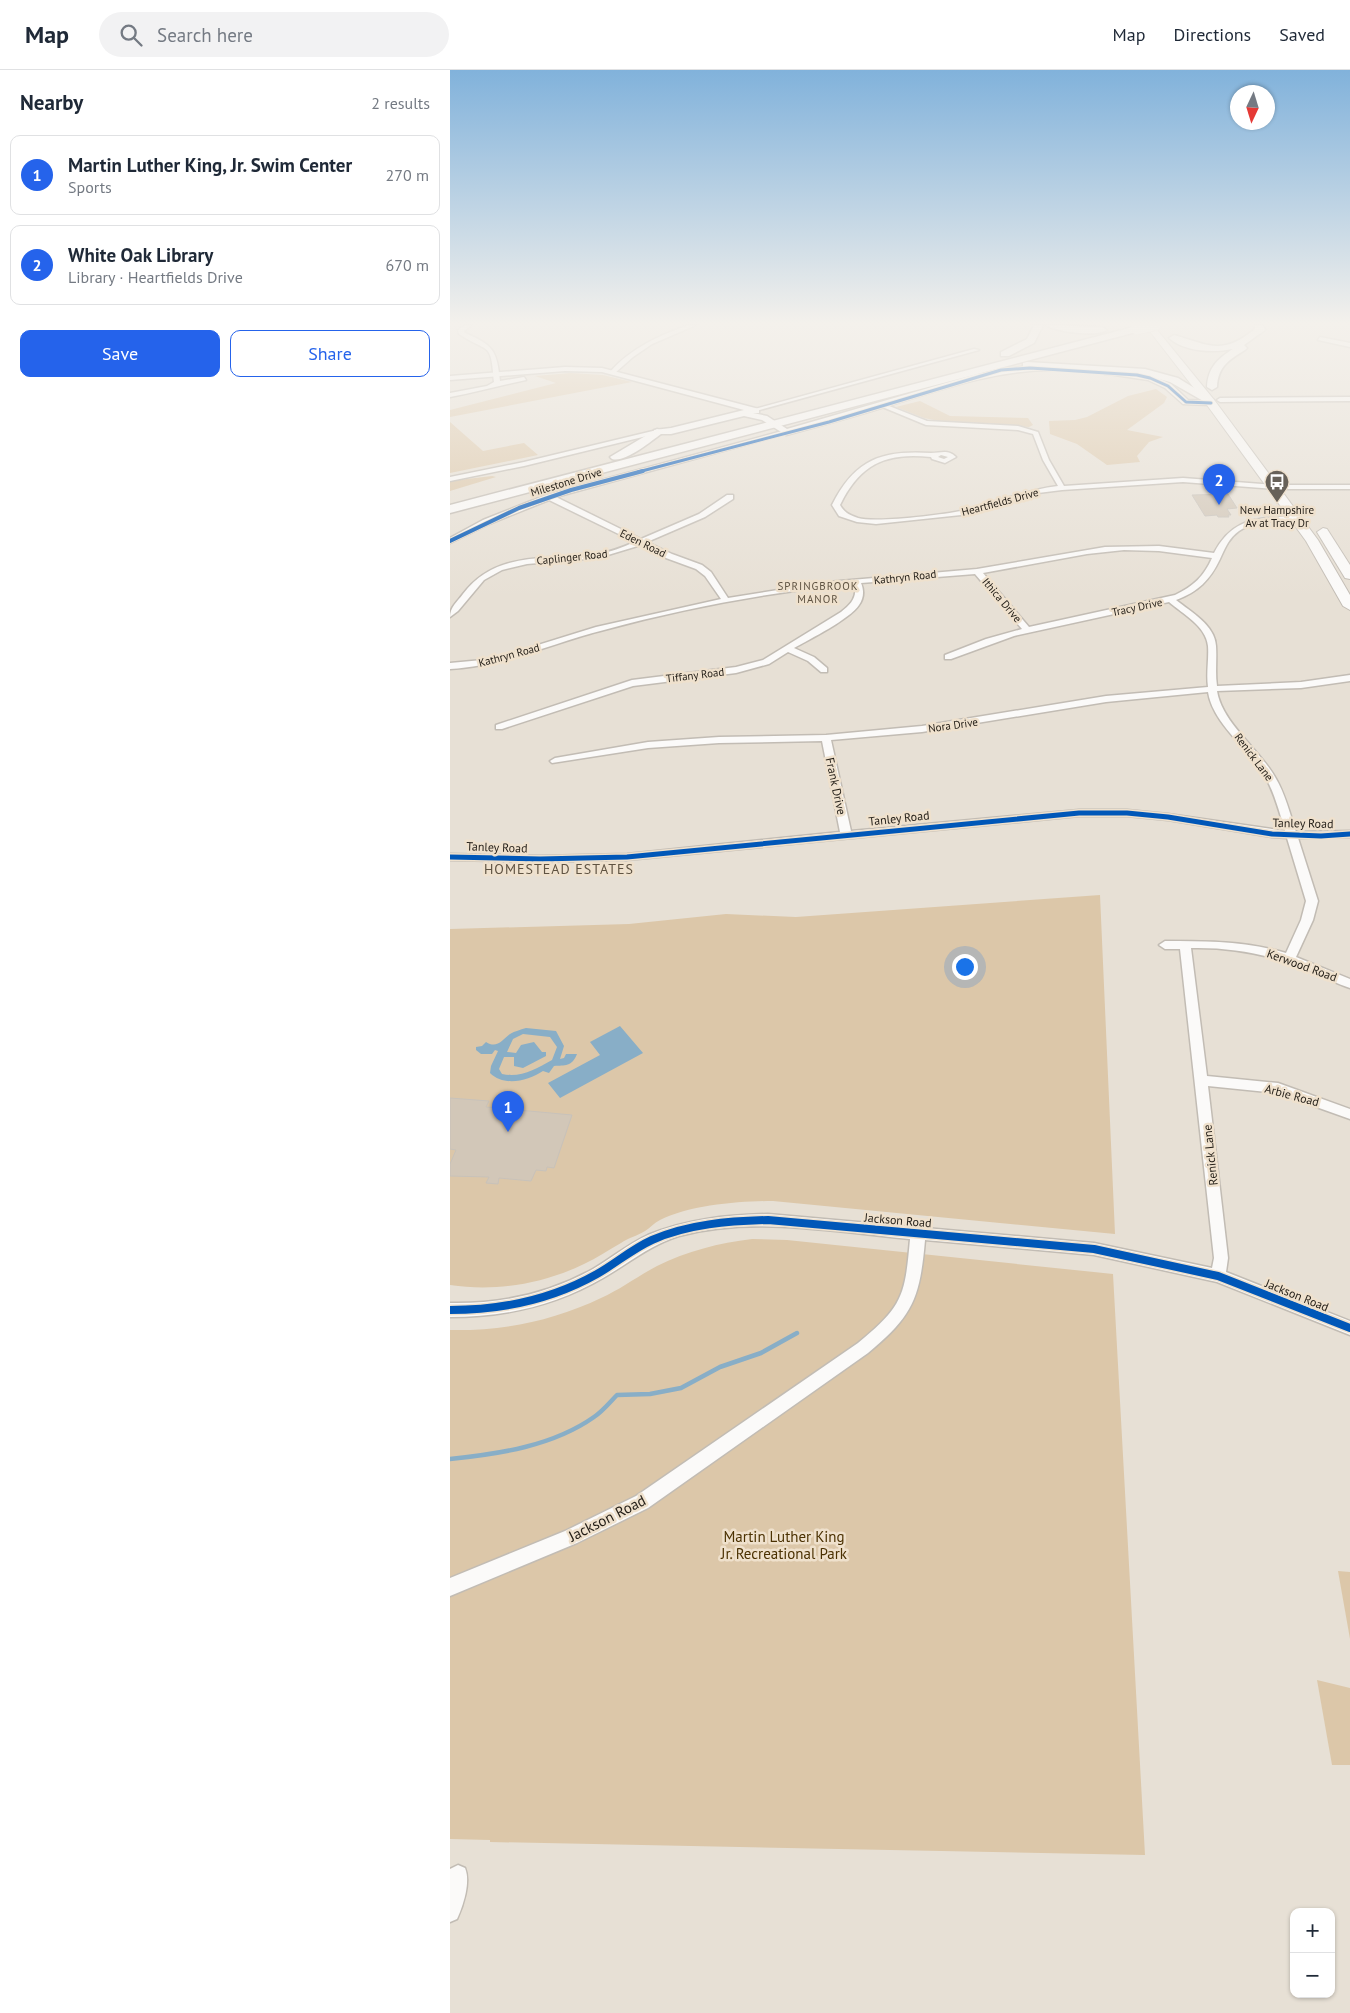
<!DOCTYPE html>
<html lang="en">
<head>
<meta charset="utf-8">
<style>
	body { margin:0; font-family:"PT Sans",sans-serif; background:#f2f2f3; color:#1f2937 }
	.controls { position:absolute; right:15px; bottom:15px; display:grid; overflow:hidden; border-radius:10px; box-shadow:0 1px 4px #0004 }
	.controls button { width:45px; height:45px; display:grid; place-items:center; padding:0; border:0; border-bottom:1px solid #e0e1e3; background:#fff; color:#1f2937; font:25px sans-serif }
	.compass { position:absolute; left:780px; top:15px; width:45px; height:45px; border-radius:50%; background:#fff; box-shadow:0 1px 4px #0004; rotate:184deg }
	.you { position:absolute; left:514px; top:896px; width:18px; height:18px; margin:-12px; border:4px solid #fff; border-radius:50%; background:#1a73e8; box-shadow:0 0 0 8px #1a73e833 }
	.badge { display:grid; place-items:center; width:32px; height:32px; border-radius:50%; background:#2563eb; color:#fff; font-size:16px; font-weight:700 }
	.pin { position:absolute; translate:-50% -41px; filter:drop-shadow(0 1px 2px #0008) }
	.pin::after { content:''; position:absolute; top:26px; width:18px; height:15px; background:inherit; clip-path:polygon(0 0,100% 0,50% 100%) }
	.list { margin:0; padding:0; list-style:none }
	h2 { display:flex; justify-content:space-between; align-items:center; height:65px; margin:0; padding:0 20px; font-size:21px }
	h2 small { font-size:16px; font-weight:400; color:#747a83 }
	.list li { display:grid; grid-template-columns:32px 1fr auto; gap:15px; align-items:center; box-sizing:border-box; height:80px; margin:0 10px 10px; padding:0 10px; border:1px solid #e0e1e3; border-radius:10px }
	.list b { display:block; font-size:19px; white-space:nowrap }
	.list p { margin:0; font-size:16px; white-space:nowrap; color:#747a83 }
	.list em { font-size:16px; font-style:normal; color:#747a83 }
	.actions { display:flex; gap:10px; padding:15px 20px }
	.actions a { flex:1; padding:11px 0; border:1px solid #2563eb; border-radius:10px; text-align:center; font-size:18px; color:#2563eb }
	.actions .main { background:#2563eb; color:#fff }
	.icon { flex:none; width:28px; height:28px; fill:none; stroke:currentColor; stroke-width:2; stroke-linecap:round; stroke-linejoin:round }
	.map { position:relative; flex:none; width:900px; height:1943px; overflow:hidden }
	header { display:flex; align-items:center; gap:30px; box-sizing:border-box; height:70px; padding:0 25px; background:#fff; border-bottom:1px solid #e0e1e3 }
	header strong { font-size:24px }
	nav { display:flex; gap:28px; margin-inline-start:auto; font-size:18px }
	.search { width:350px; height:45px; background:#f2f2f3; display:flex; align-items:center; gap:12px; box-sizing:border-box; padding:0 18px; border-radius:28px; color:#747a83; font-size:19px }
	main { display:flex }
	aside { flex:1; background:#fff }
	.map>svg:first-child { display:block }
	.green { fill:#dcc7a9 }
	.water { fill:#88aec7; fill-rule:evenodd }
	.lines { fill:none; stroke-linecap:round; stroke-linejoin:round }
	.stream { stroke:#88aec7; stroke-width:4.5 }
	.building { fill:#d2c7b8; stroke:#c8c2ba }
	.minor-casing { stroke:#c2bcb4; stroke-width:3 }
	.tertiary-casing { stroke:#c2bcb4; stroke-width:3 }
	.primary-casing { stroke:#c2bcb4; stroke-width:2 }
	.trunk-casing { stroke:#c2bcb4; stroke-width:3 }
	.minor { fill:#fbfaf9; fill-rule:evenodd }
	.tertiary { fill:#fbfaf9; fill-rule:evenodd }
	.primary { fill:#fbfaf9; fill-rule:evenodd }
	.trunk { fill:#fbfaf9; fill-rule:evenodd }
	.trunk-bridge-casing { stroke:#c2bcb4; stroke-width:12; stroke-linecap:butt }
	.trunk-bridge { stroke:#fbfaf9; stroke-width:11 }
	.cycleway-far3-casing { stroke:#efe1cd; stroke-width:4.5 }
	.cycleway-far2-casing { stroke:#efe1cd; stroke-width:5.5 }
	.cycleway-far1-casing { stroke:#efe1cd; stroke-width:8 }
	.cycleway-casing { stroke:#efe1cd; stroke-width:11 }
	.cycleway-far3 { stroke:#0057b8; stroke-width:3 }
	.cycleway-far2 { stroke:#0057b8; stroke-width:4 }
	.cycleway-far1 { stroke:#0057b8; stroke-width:5 }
	.cycleway { stroke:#0057b8; stroke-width:8 }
	.labels { text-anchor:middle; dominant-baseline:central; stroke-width:5; stroke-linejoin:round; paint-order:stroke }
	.far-street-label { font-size:11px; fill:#221d16; stroke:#efe1cd }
	.far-poi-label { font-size:11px; fill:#221d16; stroke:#efe1cd }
	.far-neighbourhood-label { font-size:11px; letter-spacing:1px; fill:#5f5342; stroke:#efe1cd }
	.street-label { font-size:12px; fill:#221d16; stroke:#efe1cd }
	.neighbourhood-label { font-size:14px; letter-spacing:1px; fill:#5f5342; stroke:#efe1cd }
	.near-street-label { font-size:15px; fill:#221d16; stroke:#efe1cd }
	.near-park-label { font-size:15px; fill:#4b3102; stroke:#efe1cd }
</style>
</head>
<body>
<header>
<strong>Map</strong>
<div class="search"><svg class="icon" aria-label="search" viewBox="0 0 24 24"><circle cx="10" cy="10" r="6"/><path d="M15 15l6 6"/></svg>Search here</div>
<nav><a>Map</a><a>Directions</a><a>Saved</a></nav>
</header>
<main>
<aside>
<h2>Nearby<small>2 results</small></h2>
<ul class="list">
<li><span class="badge">1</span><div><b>Martin Luther King, Jr. Swim Center</b><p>Sports</p></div><em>270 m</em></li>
<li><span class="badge">2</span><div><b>White Oak Library</b><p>Library · Heartfields Drive</p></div><em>670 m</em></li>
</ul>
<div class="actions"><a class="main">Save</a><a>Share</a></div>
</aside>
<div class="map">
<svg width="900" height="1943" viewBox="0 0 900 1943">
	<rect width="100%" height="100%" fill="#e7e0d5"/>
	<!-- green -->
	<g class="green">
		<polygon points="121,303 153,305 182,312 0,347 0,340 106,313 85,306"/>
		<polygon points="706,319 717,327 714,333 677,360 713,367 699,372 687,386 690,392 657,395 627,374 600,364 599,351 625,350 637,347 678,326"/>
		<polygon points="470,331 500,346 578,348 583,355 579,357 489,351 474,348 446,337"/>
		<polygon points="0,352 33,381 74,373 88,385 0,403"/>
		<polygon points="42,406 46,407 0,421 0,411"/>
		<path d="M650,825L665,1164L323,1131C290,1131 240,1135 210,1150C204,1153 200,1158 195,1161C187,1166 178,1168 171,1173C158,1180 147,1188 134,1194C93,1214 45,1222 0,1215V859L179,854L276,844L346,847Z"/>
		<path d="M302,1169L337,1170L663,1204L695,1785L40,1772V1770L0,1769V1260C53,1261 103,1251 151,1228C171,1219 188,1206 207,1196C237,1181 269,1173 302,1169Z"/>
		<polygon points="888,1501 900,1502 900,1569"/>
		<polygon points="867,1610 900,1618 900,1695 882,1695"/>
	</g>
	<!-- water -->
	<g class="water">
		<polygon points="170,956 193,983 110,1028 98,1013 150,985 140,972"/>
		<path d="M76,958L106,961L114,976L110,989L114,988L116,984H127C122,997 115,995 104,996L99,1003L93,1001C78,1011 54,1017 40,1003L41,996L48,981L45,980L42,984H31L26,980V977L32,976L36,972C47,979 52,970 60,964C65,961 70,960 76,958ZM73,964L100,967L107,977L102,990C86,999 71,1008 52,1004L49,999L54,987H64V996L73,998L96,986V982H92L84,972L71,975L66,983L57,982L63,969Z"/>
	</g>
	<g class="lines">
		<!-- stream -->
		<path class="stream" d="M0,1389C49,1384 103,1376 144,1347C153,1341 160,1332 167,1325L200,1324L231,1318L270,1297L311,1283L347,1263"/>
	</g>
	<!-- building -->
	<g class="building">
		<polygon points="778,424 787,438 777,439 781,445 778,445 779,447 768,447 767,445 755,446 742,425"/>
		<polygon points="0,1028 39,1031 36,1037 122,1045 104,1098 97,1097 96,1101 86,1100 81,1111 49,1108 48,1114 36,1113 39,1107 0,1106 0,1094 6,1080 0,1079"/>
	</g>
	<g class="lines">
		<defs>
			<g id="minor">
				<path d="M15,255H21L14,261L15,263C43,275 47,280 50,311L74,307L76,310C51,315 26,322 0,327V323L37,316L44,312C41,270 39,284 9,264L8,260Z"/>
				<path d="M239,255H246L202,274L183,287L165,303L160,302C181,278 210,265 239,255Z"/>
				<polygon points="870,267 900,273 900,277 868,270"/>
				<polygon points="524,279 529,280 306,341 301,340"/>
				<polygon points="900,327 900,331 770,332 767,330 770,328"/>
				<path d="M430,334H434L477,351L568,356L588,362L599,390L614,416L733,408L824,415H900V419H824L733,412L612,420L588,423L511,445L426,454L407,452L389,446L382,435C405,389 432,380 481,383C491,383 498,379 506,387L495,393L482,389L481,387C436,382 410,394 390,435C394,442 399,445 408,448C426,453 490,445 511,441C544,434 574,420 608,416L593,390L583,364L568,360L476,355L430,336ZM491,385L498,387L494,389L488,387Z"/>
				<polygon points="207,360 210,362 209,363 74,396 0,411 0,407 74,392"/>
				<path d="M336,360L339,362L338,363L106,427L191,469L249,444L277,425H283V429L255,447L197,472L222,484L252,495L261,502L278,528L378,512L527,499L655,477L709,476L764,483C779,454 799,448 830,447C837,446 844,445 850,448L846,450C828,451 805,450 789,461C779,468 775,478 770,489C760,510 748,522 726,530C741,542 765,555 766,576C767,590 765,603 767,616L851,612L900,605V611L851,618L767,621C772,653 810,680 825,707C835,723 840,744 846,762L900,761V767L848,768L868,831L863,850L846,887L900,909V918C887,914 874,907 861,901C822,885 783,877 741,878L757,1006L828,1013L900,1039V1049L827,1023L758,1016L778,1188L776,1202L900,1251V1265L767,1212L644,1185L475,1170C470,1228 463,1246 418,1283L198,1438L127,1473L0,1526V1508L115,1461L186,1426L408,1273C453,1236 455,1226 460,1169C386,1162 303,1146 229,1166C200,1175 179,1193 153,1208C105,1236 55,1247 0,1247V1233C51,1234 98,1224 143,1199C162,1188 178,1174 198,1165C236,1149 277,1145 318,1144L644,1173L762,1198L764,1188L730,879H715L709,875L715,871C757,871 795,871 836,883L851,850L856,831L837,768L822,767L718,750L677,746H629L177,790L90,792L0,790V784L90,786L177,784L390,762L372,671L269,673L198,678L102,693L100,691L105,688L198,672L269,667L376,665L472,656L656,626L758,617C756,603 759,590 758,576C756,556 733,544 719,532L564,566L501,589H495V585L536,569L572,559L525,504L411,513C414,520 414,528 409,535C400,549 360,569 344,578L364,587L377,598V602H371L358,591L338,582L319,594L286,603L183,616L52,659H46V655L182,610L286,597L313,590L391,542C401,534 408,527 404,514C320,522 235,538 154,560C102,573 55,596 0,599V593L43,589L146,557L271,529L255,506L246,499L216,488L191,475L148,488L77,494L52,500L34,510L8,541L0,547C0,537 7,532 13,524C47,479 98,491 148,484C161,482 173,477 185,472L99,430L39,454L0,473V468L33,450L96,425ZM674,480L709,481L762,488C754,506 744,516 725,525L579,557L533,503L637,484ZM758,622C763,655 802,681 817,710C825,725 830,744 835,761L718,744L677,740H629L401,761L381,670L472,662L656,632Z"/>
				<path d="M8,1795L15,1798C21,1812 13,1836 7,1849L0,1852V1799Z"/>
			</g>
			<g id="tertiary">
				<path d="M584,295L603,296L607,298L603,300C548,300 498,317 447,333C410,345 373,355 336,365L312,350L294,346L221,364H204V360L221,358L294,340L152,302L115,301L0,310V306L115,297L152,298L309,339V343H303L317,346L337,359L527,304Z"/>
				<polygon points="655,300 703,306 721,314 738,330 761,331 765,333 761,335 733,334 715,318 698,310 658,304 655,304"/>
			</g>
			<g id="primary">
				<polygon points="695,255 703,255 765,331 868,470 900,525 900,540 893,536 856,471 757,335"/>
				<polygon points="873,458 877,459 900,495 900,509 895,508 867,462"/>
			</g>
			<g id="trunk">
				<polygon points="584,255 593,255 584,273 559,286 551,286 551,282 577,269"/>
				<path d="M596,255L652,257L657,260C647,267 606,262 596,255Z"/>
				<path d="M805,255H813L815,260L794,275L797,278L795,280C779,290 768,296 767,317L762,320L757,317C758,298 767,289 783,279C764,283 734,282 719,268L724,265C759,275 772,286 805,259Z"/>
				<polygon points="687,256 692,259 690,261 0,443 0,435"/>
				<polygon points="577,292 695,299 728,308 764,330 763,332 755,332 720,312 695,305 573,297 573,293"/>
				<path d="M207,359L211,360L213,362L211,364C200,372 175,393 162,389L160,387Z"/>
			</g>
		</defs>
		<!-- minor casing -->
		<use href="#minor" class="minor-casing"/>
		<!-- tertiary casing -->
		<use href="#tertiary" class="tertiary-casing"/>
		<!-- primary casing -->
		<use href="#primary" class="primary-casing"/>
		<!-- trunk casing -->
		<use href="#trunk" class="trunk-casing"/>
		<!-- minor -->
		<use href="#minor" class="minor"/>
		<!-- tertiary -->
		<use href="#tertiary" class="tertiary"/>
		<!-- primary -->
		<use href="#primary" class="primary"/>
		<!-- trunk -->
		<use href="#trunk" class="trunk"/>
		<defs>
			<polyline id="trunk-bridge" points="687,259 705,255"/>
		</defs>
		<!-- trunk-bridge casing -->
		<use href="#trunk-bridge" class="trunk-bridge-casing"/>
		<!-- trunk-bridge -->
		<use href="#trunk-bridge" class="trunk-bridge"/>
		<defs>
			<polyline id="cycleway-far3" points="188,402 379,352 551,300 580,298 687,305 700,308 718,316 736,332 761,333"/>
			<polyline id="cycleway-far2" points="0,471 69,438 121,420 193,401"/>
			<polyline id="cycleway-far1" points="0,787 90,789 177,787 629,743 677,743 718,747 822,764 871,766 900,764"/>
			<path id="cycleway" d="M0,1240C52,1240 101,1230 147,1204C165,1194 182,1179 202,1170C238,1154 279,1151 318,1150L644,1179L768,1206L900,1258"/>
		</defs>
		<!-- cycleway-far3 casing -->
		<use href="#cycleway-far3" class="cycleway-far3-casing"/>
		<!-- cycleway-far2 casing -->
		<use href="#cycleway-far2" class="cycleway-far2-casing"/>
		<!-- cycleway-far1 casing -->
		<use href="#cycleway-far1" class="cycleway-far1-casing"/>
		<!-- cycleway casing -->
		<use href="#cycleway" class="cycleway-casing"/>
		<!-- cycleway-far3 -->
		<use href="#cycleway-far3" class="cycleway-far3"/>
		<!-- cycleway-far2 -->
		<use href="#cycleway-far2" class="cycleway-far2"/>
		<!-- cycleway-far1 -->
		<use href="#cycleway-far1" class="cycleway-far1"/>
		<!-- cycleway -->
		<use href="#cycleway" class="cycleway"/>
	</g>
	<!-- sky -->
	<linearGradient id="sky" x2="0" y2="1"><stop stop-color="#81b2db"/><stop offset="0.48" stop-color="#f4f1ec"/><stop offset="1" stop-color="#f4f1ec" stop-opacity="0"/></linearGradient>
	<rect width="900" height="527" fill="url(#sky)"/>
	<!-- icons -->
	<defs>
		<symbol id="bus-pin" viewBox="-11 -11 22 30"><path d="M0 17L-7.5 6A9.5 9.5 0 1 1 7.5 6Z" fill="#676159" stroke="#efe1cd"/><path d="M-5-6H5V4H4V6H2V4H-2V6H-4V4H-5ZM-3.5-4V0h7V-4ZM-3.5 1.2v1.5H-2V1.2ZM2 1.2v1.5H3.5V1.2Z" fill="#fff"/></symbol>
	</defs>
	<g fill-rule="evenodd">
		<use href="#bus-pin" x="813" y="398" width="28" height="38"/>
	</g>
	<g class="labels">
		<!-- far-street labels -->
		<g class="far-street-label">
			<text transform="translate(116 412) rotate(-17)">Milestone Drive</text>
			<text transform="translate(550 432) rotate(-15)">Heartfields Drive</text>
			<text transform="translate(193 473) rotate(26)">Eden Road</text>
			<text transform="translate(122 487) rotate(-6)">Caplinger Road</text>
			<text transform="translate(455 507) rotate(-6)">Kathryn Road</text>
			<text transform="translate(552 530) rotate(50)">Ithica Drive</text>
			<text transform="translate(687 537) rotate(-12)">Tracy Drive</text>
			<text transform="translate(59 585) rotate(-15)">Kathryn Road</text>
			<text transform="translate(245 605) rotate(-7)">Tiffany Road</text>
			<text transform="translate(503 655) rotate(-8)">Nora Drive</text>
			<text transform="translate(804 687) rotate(53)">Renick Lane</text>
		</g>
		<!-- far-poi labels -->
		<g class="far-poi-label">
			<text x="827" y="440">New Hampshire<tspan x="827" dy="13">Av at Tracy Dr</tspan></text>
		</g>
		<!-- far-neighbourhood labels -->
		<g class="far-neighbourhood-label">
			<text x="368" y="516">SPRINGBROOK<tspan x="368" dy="13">MANOR</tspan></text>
		</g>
		<!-- street labels -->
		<g class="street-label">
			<text transform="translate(386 716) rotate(78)">Frank Drive</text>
			<text transform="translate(449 748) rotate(-6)">Tanley Road</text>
			<text transform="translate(853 753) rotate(1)">Tanley Road</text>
			<text transform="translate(47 777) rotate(2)">Tanley Road</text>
			<text transform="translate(852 895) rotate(20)">Kerwood Road</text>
			<text transform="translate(842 1025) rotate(15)">Arbie Road</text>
			<text transform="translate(760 1085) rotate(-96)">Renick Lane</text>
			<text transform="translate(448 1150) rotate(5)">Jackson Road</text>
			<text transform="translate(847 1225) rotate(22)">Jackson Road</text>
		</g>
		<!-- neighbourhood labels -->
		<g class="neighbourhood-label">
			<text x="109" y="799">HOMESTEAD ESTATES</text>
		</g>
		<!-- near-street labels -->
		<g class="near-street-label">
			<text transform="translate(157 1448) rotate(-27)">Jackson Road</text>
		</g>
		<!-- near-park labels -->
		<g class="near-park-label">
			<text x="334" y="1466">Martin Luther King<tspan x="334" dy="17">Jr. Recreational Park</tspan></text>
		</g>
	</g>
</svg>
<div class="controls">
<button>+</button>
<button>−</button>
</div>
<svg class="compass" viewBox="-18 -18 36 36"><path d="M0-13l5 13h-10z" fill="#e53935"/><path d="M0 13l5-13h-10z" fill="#747a83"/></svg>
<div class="you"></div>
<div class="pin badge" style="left:58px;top:1062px">1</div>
<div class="pin badge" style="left:769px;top:435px">2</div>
</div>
</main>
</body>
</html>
